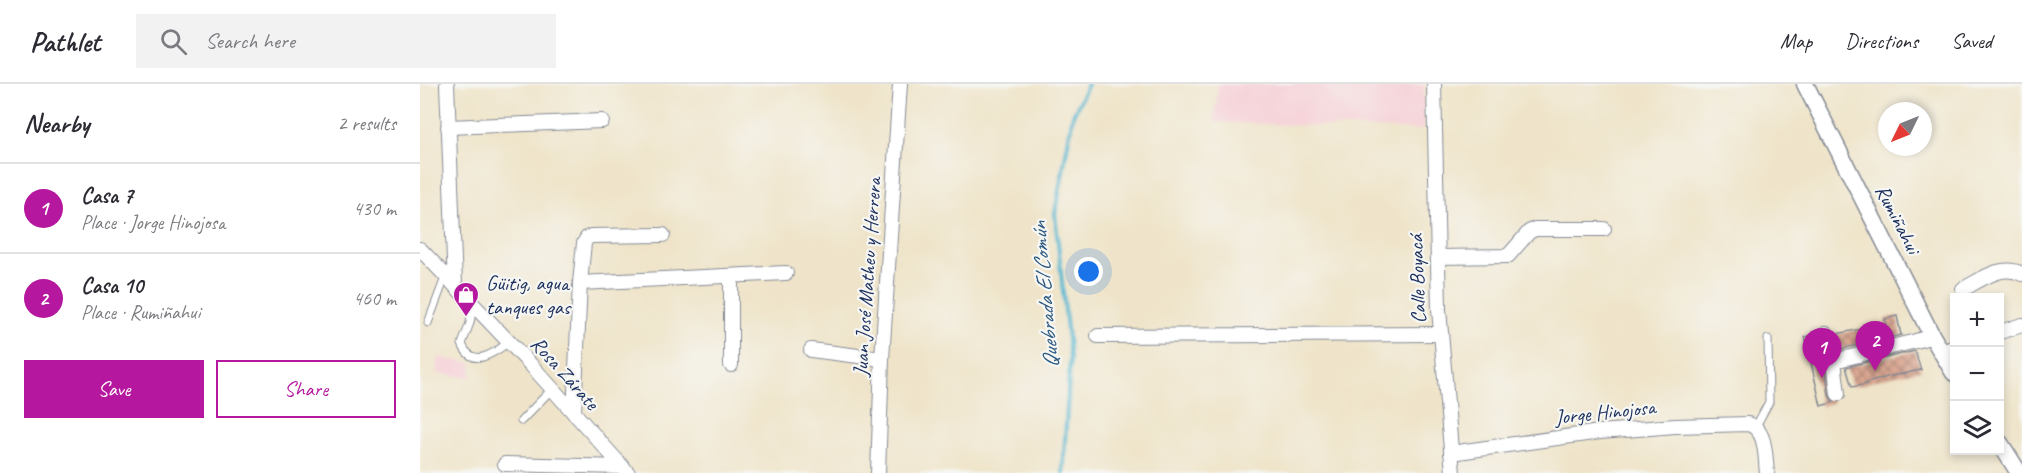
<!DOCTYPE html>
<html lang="en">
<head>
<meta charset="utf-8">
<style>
	body { margin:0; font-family:Caveat,sans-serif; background:#f2f2f3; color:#2b2b33 }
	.controls { position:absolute; right:18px; bottom:18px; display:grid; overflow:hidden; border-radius:0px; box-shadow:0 3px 9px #0003 }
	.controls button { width:54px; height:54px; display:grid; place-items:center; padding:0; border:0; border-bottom:2px solid #e1e1e2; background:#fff; color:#2b2b33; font:30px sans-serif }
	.compass { position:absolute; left:1458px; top:18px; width:54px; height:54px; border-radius:50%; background:#fff; box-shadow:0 3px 9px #0003; rotate:227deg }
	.you { position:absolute; left:669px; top:188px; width:21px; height:21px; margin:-15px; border:4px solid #fff; border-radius:50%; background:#1a73e8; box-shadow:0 0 0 9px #1a73e833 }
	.badge { display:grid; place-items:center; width:39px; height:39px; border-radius:50%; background:#b5179e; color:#fff; font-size:20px; font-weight:700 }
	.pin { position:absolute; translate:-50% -50px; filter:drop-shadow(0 2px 3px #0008) }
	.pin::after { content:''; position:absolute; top:32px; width:21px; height:18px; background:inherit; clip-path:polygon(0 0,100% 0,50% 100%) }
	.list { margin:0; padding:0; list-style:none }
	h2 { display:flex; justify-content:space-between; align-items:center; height:78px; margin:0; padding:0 24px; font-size:26px }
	h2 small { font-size:20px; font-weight:400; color:#7c7c81 }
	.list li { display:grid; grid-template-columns:39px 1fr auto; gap:18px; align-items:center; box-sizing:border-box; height:90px; padding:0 24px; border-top:2px solid #e1e1e2 }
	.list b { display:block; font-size:22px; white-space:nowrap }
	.list p { margin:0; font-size:20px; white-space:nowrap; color:#7c7c81 }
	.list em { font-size:20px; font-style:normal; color:#7c7c81 }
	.actions { display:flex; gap:12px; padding:18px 24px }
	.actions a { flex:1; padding:14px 0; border:2px solid #b5179e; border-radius:0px; text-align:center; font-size:21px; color:#b5179e }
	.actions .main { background:#b5179e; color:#fff }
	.icon { flex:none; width:33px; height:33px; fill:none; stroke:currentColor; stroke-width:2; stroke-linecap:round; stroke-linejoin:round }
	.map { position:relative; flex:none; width:1602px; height:389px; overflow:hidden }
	header { display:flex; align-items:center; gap:36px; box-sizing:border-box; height:84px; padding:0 30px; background:#fff; border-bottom:2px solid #e1e1e2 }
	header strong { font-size:28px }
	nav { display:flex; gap:33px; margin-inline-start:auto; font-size:21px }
	.search { width:420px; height:54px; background:#f2f2f3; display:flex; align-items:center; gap:15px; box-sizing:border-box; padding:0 21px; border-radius:0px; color:#7c7c81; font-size:22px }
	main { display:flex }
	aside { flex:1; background:#fff }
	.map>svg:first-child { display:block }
	.built { fill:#f6cfd5 }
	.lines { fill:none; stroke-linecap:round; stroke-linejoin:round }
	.stream { stroke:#51b6d0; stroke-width:4 }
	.building { fill:url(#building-cross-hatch) }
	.service-casing { stroke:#858a94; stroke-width:9 }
	.minor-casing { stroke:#858a94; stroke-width:16 }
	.tertiary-casing { stroke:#858a94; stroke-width:19 }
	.service { stroke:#fff; stroke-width:7 }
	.minor { stroke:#fff; stroke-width:14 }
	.tertiary { stroke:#fff; stroke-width:16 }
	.labels { text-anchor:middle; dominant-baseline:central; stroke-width:4.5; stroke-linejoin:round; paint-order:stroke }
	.street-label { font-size:21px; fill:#1b2f5e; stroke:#f6f6f2 }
	.poi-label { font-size:21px; fill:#1b2f5e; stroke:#f6f6f2; text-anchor:start }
	.water-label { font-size:22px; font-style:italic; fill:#2b5880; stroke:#f6f6f2 }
</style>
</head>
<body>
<header>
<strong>Pathlet</strong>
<div class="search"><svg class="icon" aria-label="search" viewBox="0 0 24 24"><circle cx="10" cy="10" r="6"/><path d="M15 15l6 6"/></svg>Search here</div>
<nav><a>Map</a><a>Directions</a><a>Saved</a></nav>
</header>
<main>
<aside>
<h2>Nearby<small>2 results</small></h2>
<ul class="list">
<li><span class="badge">1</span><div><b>Casa 7</b><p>Place · Jorge Hinojosa</p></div><em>430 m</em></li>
<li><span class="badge">2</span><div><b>Casa 10</b><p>Place · Rumiñahui</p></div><em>460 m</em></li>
</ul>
<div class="actions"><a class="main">Save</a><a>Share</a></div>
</aside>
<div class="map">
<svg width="1602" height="389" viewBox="0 0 1602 389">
	<defs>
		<pattern id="building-cross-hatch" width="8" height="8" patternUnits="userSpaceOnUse" patternTransform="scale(1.5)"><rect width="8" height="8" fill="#daa792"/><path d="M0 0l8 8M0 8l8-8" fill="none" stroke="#b0887a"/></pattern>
	</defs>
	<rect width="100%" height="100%" fill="#f6f6f2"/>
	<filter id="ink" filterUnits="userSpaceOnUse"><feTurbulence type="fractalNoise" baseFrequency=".0167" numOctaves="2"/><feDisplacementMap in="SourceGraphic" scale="12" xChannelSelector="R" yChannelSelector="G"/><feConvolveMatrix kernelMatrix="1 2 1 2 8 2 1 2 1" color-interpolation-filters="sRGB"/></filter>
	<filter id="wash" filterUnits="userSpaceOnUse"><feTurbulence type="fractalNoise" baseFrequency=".008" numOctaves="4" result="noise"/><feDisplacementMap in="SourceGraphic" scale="24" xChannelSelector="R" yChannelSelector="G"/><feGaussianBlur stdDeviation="1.35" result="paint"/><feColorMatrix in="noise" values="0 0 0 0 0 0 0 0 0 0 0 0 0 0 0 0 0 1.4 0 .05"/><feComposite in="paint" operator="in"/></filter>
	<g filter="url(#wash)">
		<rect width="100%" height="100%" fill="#efe4c9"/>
		<!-- built -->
		<g class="built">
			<polygon points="798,0 1004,0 1003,46 794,38"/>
			<polygon points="18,273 52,279 50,294 16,289"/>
		</g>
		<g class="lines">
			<!-- stream -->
			<polyline class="stream" points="643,389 650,275 635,130 653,31 668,0"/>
		</g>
		<g id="blocks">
			<!-- building -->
			<g class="building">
				<polygon points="1477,232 1481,251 1421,265 1416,250 1466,240 1465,235"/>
				<polygon points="1397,250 1405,279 1409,312 1414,318 1401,322 1385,253"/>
				<polygon points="1495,267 1501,286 1467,293 1447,299 1447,300 1432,303 1426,283"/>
			</g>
		</g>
	</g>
	<g filter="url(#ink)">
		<use href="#blocks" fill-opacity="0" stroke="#858a94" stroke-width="1.5"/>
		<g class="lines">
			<defs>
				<g id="service">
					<path d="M53,222L50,239L42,260C52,285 73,270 89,258"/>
					<polyline points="8,239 26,191"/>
					<polyline points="101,337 132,305"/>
					<polyline points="1336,342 1349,318 1348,255"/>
				</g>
				<g id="minor">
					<polyline points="27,0 35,201"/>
					<polyline points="1014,0 1019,225 1033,389"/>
					<polyline points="28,43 182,37"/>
					<polyline points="0,165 111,281 208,389"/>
					<polyline points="1018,173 1088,172 1109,148 1115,145 1184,145"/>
					<polyline points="311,192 311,281"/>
					<polyline points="160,199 366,189"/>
					<path d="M1543,205C1561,196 1582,179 1602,190"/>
					<polyline points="1580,248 1602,241"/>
					<polyline points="1406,249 1414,277 1418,310"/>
					<polyline points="678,252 1020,250"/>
					<polyline points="391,266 462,275"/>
					<polyline points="1522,269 1534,263"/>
					<polyline points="1414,277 1496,257 1512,252"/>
					<polyline points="154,329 160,199 164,159 167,154 171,152 243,151"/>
					<path d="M1031,369L1180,348L1255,342L1328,340C1347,345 1345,373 1347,389"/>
					<polyline points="85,380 201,383"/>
					<polyline points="458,389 462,275 480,0"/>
				</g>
				<g id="tertiary">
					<polyline points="1385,0 1512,252 1534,289"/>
					<polyline points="1580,359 1599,389"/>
				</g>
			</defs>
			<!-- service casing -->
			<use href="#service" class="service-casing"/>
			<!-- minor casing -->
			<use href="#minor" class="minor-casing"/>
			<!-- tertiary casing -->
			<use href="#tertiary" class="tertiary-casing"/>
			<!-- service -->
			<use href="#service" class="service"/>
			<!-- minor -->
			<use href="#minor" class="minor"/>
			<!-- tertiary -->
			<use href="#tertiary" class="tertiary"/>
		</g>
	</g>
	<!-- icons -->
	<defs>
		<symbol id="shop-pin" viewBox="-11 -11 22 30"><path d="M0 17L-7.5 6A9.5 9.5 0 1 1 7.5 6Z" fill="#b5179e" stroke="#f6f6f2"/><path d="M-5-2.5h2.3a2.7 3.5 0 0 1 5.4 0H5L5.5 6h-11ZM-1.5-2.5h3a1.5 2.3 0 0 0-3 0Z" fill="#fff"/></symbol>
	</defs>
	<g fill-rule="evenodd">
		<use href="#shop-pin" x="31" y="196" width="30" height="40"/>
	</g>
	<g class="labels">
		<!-- street labels -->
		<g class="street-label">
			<text transform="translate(1478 135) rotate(63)">Rumiñahui</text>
			<text transform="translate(447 193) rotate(-86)">Juan José Matheu y Herrera</text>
			<text transform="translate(997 195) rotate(-92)">Calle Boyacá</text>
			<text transform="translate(145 289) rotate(48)">Rosa Zárate</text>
			<text transform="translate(1185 328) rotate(-6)">Jorge Hinojosa</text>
		</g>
		<!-- poi labels -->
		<g class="poi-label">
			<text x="66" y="199">Güitig, agua<tspan x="66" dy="24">tanques gas</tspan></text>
		</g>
		<!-- water labels -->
		<g class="water-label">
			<text transform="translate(625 211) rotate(-95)">Quebrada El Común</text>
		</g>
	</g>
</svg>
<div class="controls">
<button>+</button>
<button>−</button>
<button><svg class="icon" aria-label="layers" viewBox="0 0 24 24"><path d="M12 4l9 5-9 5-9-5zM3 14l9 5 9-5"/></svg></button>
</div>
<svg class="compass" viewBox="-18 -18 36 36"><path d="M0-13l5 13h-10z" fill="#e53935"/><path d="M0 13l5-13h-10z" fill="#7c7c81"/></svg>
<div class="you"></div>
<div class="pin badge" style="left:1402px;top:294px">1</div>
<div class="pin badge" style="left:1455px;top:287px">2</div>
</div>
</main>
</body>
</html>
